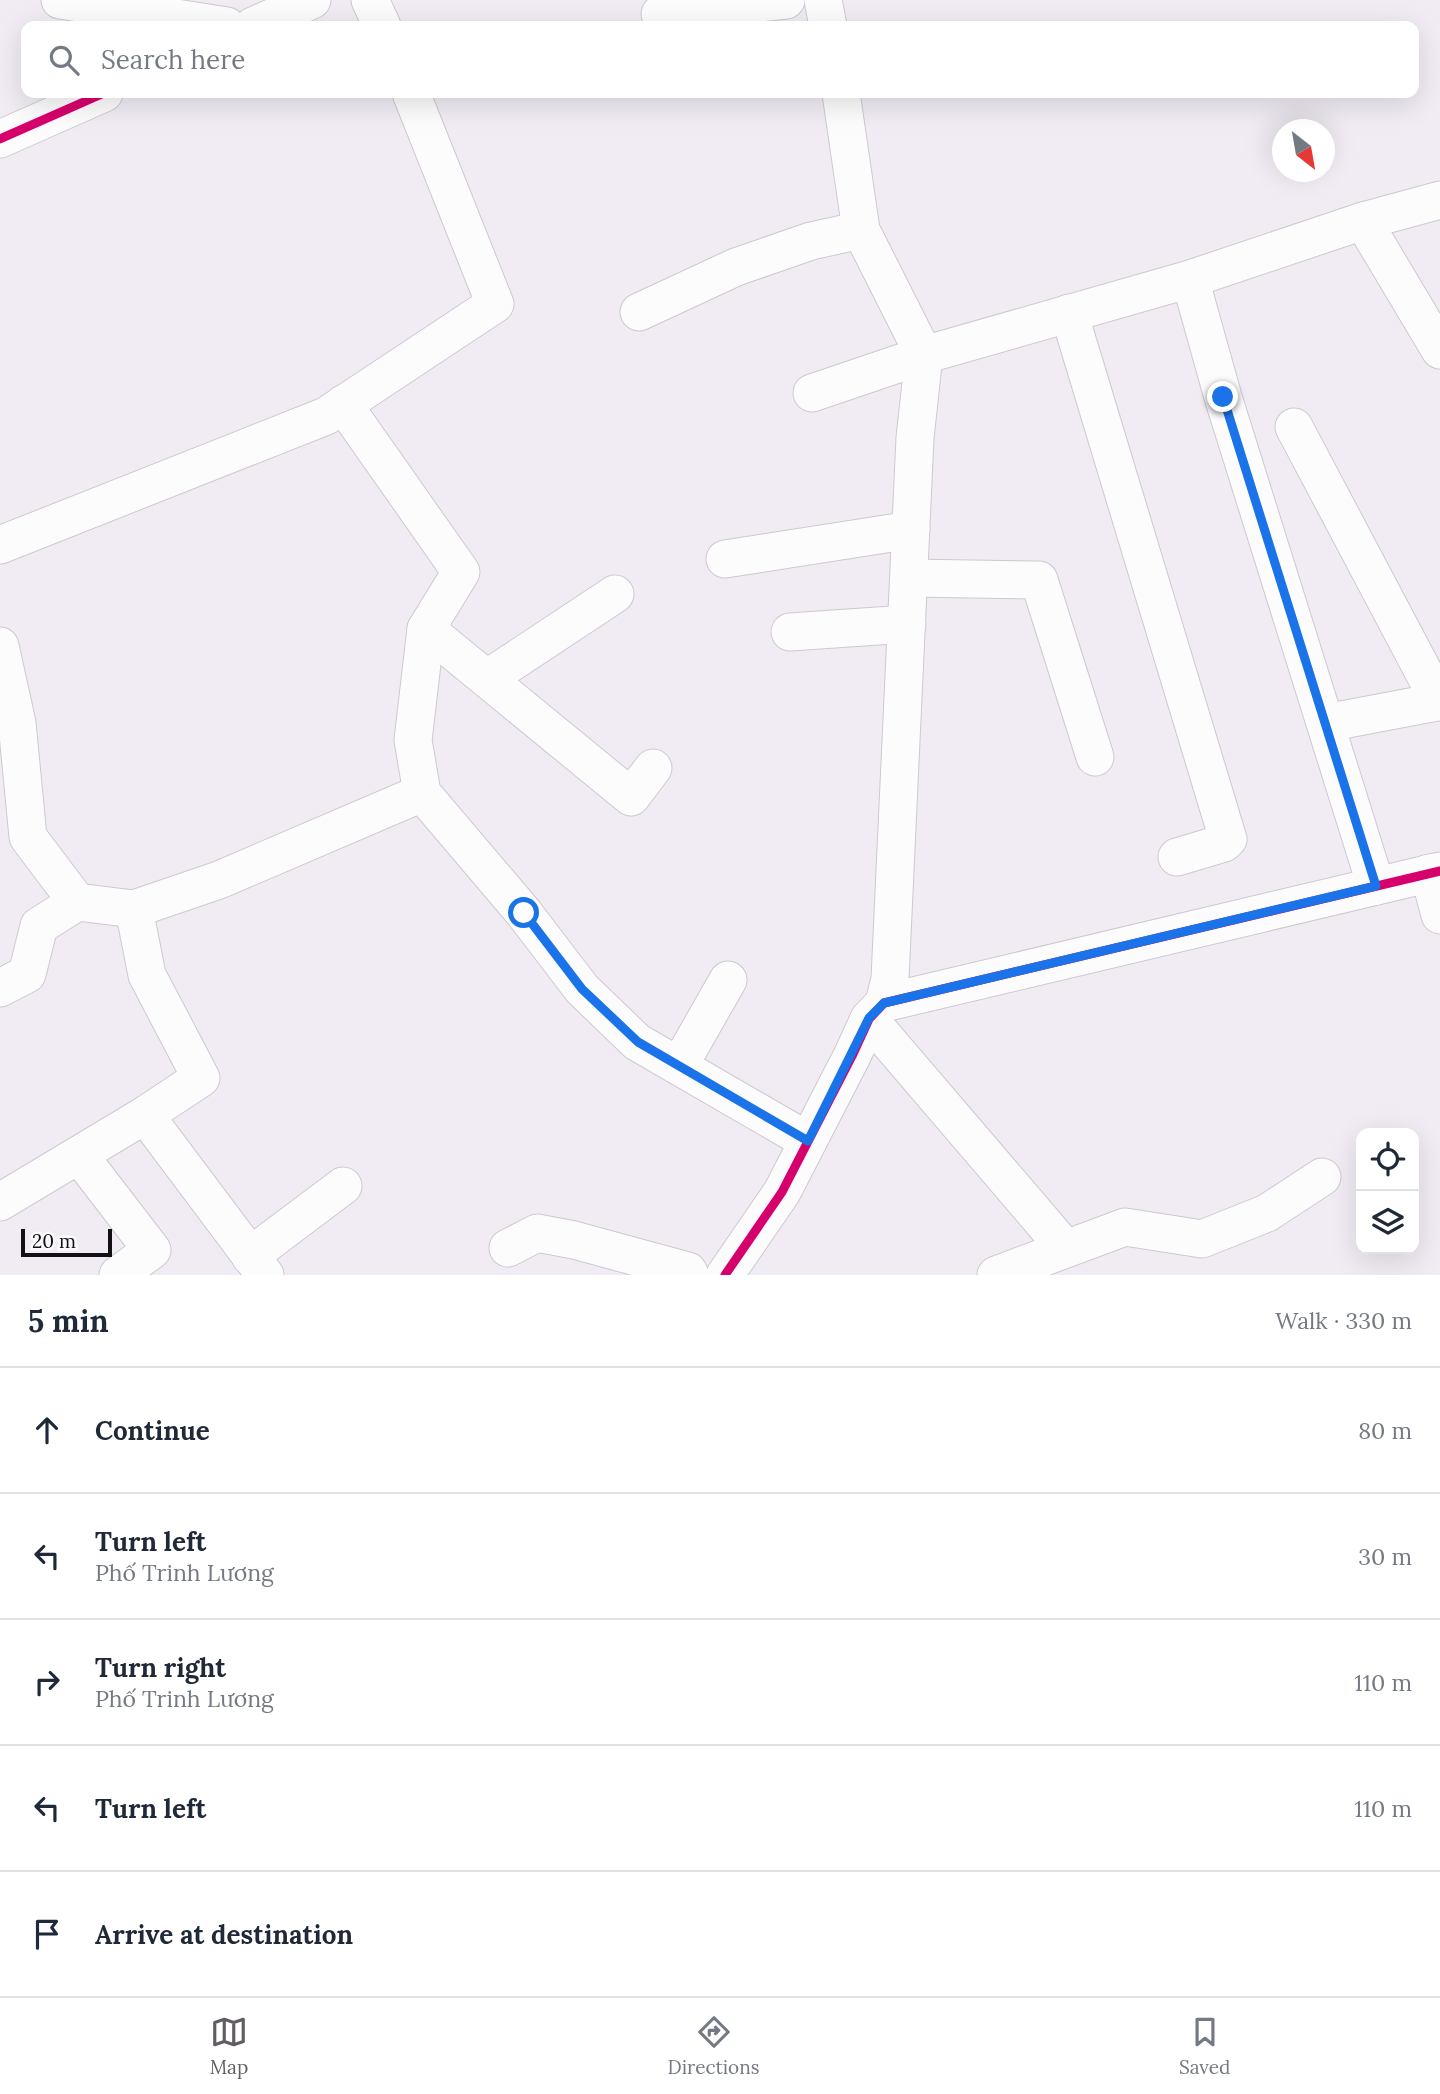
<!DOCTYPE html>
<html lang="en">
<head>
<meta charset="utf-8">
<style>
	body { margin:0; font-family:Lora,serif; background:#f6f6f7; color:#1f2937 }
	.controls { position:absolute; right:21px; bottom:21px; display:grid; overflow:hidden; border-radius:14px; box-shadow:0 7px 28px #0002 }
	.controls button { width:63px; height:63px; display:grid; place-items:center; padding:0; border:0; border-bottom:2px solid #e0e1e3; background:#fff; color:#1f2937; font:35px sans-serif }
	.compass { position:absolute; left:1272px; top:119px; width:63px; height:63px; border-radius:50%; background:#fff; box-shadow:0 7px 28px #0002; rotate:149deg }
	.scale { position:absolute; left:21px; bottom:18px; width:91px; box-sizing:border-box; padding-left:7px; border:4px solid #131015; border-top:0; font-size:19px; line-height:24px; white-space:nowrap; color:#131015; -webkit-text-stroke:5px #fcf9fe; paint-order:stroke }
	.stop { position:absolute; width:21px; height:21px; margin:-16px; border:5px solid #1a73e8; border-radius:50%; background:#fff }
	.stop.end { background:#1a73e8; border-color:#fff; box-shadow:0 2px 7px #0008 }
	.list { margin:0; padding:0; list-style:none }
	h2 { display:flex; justify-content:space-between; align-items:center; height:91px; margin:0; padding:0 28px; font-size:30px }
	h2 small { font-size:23px; font-weight:400; color:#747a83 }
	.list li { display:grid; grid-template-columns:46px 1fr auto; gap:21px; align-items:center; box-sizing:border-box; height:126px; padding:0 28px; border-top:2px solid #e0e1e3 }
	.list b { display:block; font-size:26px; white-space:nowrap }
	.list p { margin:0; font-size:23px; white-space:nowrap; color:#747a83 }
	.list em { font-size:23px; font-style:normal; color:#747a83 }
	.icon { flex:none; width:38px; height:38px; fill:none; stroke:currentColor; stroke-width:2; stroke-linecap:round; stroke-linejoin:round }
	.map { position:relative; flex:none; width:1440px; height:1275px; overflow:hidden }
	.search { position:absolute; background:#fff; box-shadow:0 7px 28px #0002; left:21px; right:21px; top:21px; height:77px; display:flex; align-items:center; gap:18px; box-sizing:border-box; padding:0 24px; border-radius:14px; color:#747a83; font-size:26px }
	.sheet { height:721px; background:#fff }
	nav { display:flex; justify-content:space-around; align-items:center; box-sizing:border-box; height:98px; border-top:2px solid #e0e1e3; background:#fff; font-size:19px; color:#747a83 }
	nav a { display:grid; justify-items:center; gap:4px }
	nav .on { color:#615d63 }
	.map>svg:first-child { display:block }
	.lines { fill:none; stroke-linecap:round; stroke-linejoin:round }
	.minor-casing { stroke:#cdc9cf; stroke-width:39 }
	.minor { stroke:#fdfcfd; stroke-width:37 }
	.cycleway-casing { stroke:#fcf9fe; stroke-width:13 }
	.cycleway { stroke:#d6006c; stroke-width:9 }
	.route { stroke:#1a73e8; stroke-width:9 }
</style>
</head>
<body>
<div class="map">
<svg width="1440" height="1275" viewBox="0 0 1440 1275">
	<rect width="100%" height="100%" fill="#f1ecf4"/>
	<g class="lines">
		<defs>
			<g id="minor">
				<polyline points="60,0 227,26"/>
				<polyline points="370,0 382,26"/>
				<polyline points="823,0 828,26"/>
				<polyline points="253,26 312,0"/>
				<polyline points="665,26 660,14 786,0"/>
				<polyline points="841,93 861,230 924,355 915,438 890,979 884,1003"/>
				<polyline points="0,139 104,93"/>
				<polyline points="1363,221 1440,350"/>
				<polyline points="1190,279 1363,221 1440,200"/>
				<polyline points="639,312 736,267 811,241 861,230"/>
				<polyline points="1069,313 1228,839 1224,843 1177,857"/>
				<polyline points="812,393 924,355 1190,279 1223,397 1376,886"/>
				<polyline points="343,404 461,572 426,629 631,797 653,768"/>
				<polyline points="1294,427 1431,686 1437,702 1440,702"/>
				<polyline points="0,545 326,416 495,304 411,93"/>
				<polyline points="725,559 911,530"/>
				<polyline points="909,578 1039,580 1095,757"/>
				<polyline points="426,629 413,740 422,793 524,913 582,989 637,1042 808,1141"/>
				<polyline points="790,632 907,624"/>
				<polyline points="0,646 17,723 28,837 77,902 134,909 219,880 422,793"/>
				<polyline points="488,678 615,594"/>
				<polyline points="1326,723 1437,702"/>
				<polyline points="1429,873 1440,915"/>
				<polyline points="0,988 27,974 39,926 77,902"/>
				<polyline points="869,1019 1065,1248"/>
				<polyline points="679,1066 728,980"/>
				<polyline points="145,1115 265,1275"/>
				<polyline points="79,1155 152,1250 118,1275"/>
				<polyline points="0,1202 145,1115 201,1078 147,975 134,909"/>
				<polyline points="508,1248 537,1233 574,1240 688,1271 690,1275"/>
				<polyline points="250,1256 343,1186"/>
				<polyline points="725,1275 782,1192 852,1056 869,1019 884,1003 1440,871"/>
				<polyline points="996,1275 1125,1227 1202,1239 1267,1213 1322,1177"/>
			</g>
		</defs>
		<!-- minor casing -->
		<use href="#minor" class="minor-casing"/>
		<!-- minor -->
		<use href="#minor" class="minor"/>
		<defs>
			<g id="cycleway">
				<polyline points="0,139 104,93"/>
				<polyline points="725,1275 782,1192 852,1056 869,1019 884,1003 1440,871"/>
			</g>
		</defs>
		<!-- cycleway casing -->
		<use href="#cycleway" class="cycleway-casing"/>
		<!-- cycleway -->
		<use href="#cycleway" class="cycleway"/>
	</g>
	<g class="lines">
		<!-- route -->
		<polyline class="route" points="524,913 582,989 638,1042 808,1141 869,1018 884,1003 1376,886 1223,397"/>
	</g>
</svg>
<div class="controls">
<button><svg class="icon" aria-label="locate" viewBox="0 0 24 24"><circle cx="12" cy="12" r="6"/><path d="M12 2v4M12 18v4M2 12h4M18 12h4"/></svg></button>
<button><svg class="icon" aria-label="layers" viewBox="0 0 24 24"><path d="M12 4l9 5-9 5-9-5zM3 14l9 5 9-5"/></svg></button>
</div>
<svg class="compass" viewBox="-18 -18 36 36"><path d="M0-13l5 13h-10z" fill="#e53935"/><path d="M0 13l5-13h-10z" fill="#747a83"/></svg>
<div class="scale">20 m</div>
<div class="stop" style="left:524px;top:913px"></div>
<div class="stop end" style="left:1223px;top:397px"></div>
<div class="search"><svg class="icon" aria-label="search" viewBox="0 0 24 24"><circle cx="10" cy="10" r="6"/><path d="M15 15l6 6"/></svg>Search here</div>
</div>
<section class="sheet">
<h2>5 min<small>Walk · 330 m</small></h2>
<ul class="list">
<li><svg class="icon" aria-label="ahead" viewBox="0 0 24 24"><path d="M12 20V5M6 11l6-6 6 6"/></svg><div><b>Continue</b></div><em>80 m</em></li>
<li><svg class="icon" aria-label="left" viewBox="0 0 24 24"><path d="M17 20v-9H6M10 6l-5 5 5 5"/></svg><div><b>Turn left</b><p>Phố Trinh Lương</p></div><em>30 m</em></li>
<li><svg class="icon" aria-label="right" viewBox="0 0 24 24"><path d="M7 20v-9h11M14 6l5 5-5 5"/></svg><div><b>Turn right</b><p>Phố Trinh Lương</p></div><em>110 m</em></li>
<li><svg class="icon" aria-label="left" viewBox="0 0 24 24"><path d="M17 20v-9H6M10 6l-5 5 5 5"/></svg><div><b>Turn left</b></div><em>110 m</em></li>
<li><svg class="icon" aria-label="arrive" viewBox="0 0 24 24"><path d="M6 21V4h12l-3 4 3 4H6"/></svg><div><b>Arrive at destination</b></div></li>
</ul>
</section>
<nav>
<a class="on"><svg class="icon" aria-label="map" viewBox="0 0 24 24"><path d="M3 6l6-2 6 2 6-2v14l-6 2-6-2-6 2zM9 4v14M15 6v14"/></svg>Map</a>
<a><svg class="icon" aria-label="directions" viewBox="0 0 24 24"><path d="M12 3l9 9-9 9-9-9zM9 14v-3h6M13 9l2 2-2 2"/></svg>Directions</a>
<a><svg class="icon" aria-label="saved" viewBox="0 0 24 24"><path d="M7 4h10v16l-5-4-5 4z"/></svg>Saved</a>
</nav>
</body>
</html>
